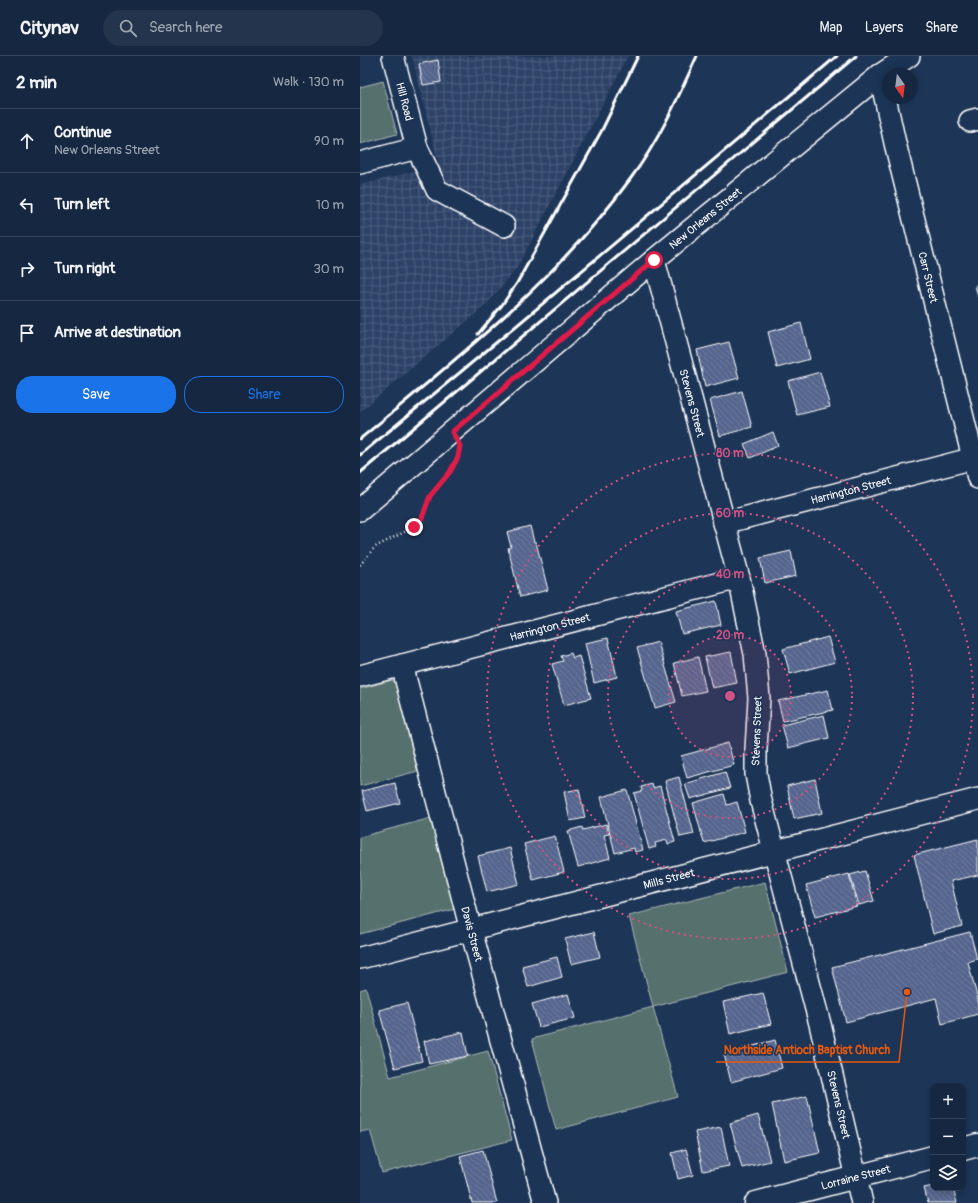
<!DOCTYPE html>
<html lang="en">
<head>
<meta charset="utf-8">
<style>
	body { margin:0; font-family:Pangolin,sans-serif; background:#23344c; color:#f1f3f6 }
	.controls { position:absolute; right:12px; bottom:12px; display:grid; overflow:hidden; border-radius:8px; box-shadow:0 2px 6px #0003 }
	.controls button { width:36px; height:36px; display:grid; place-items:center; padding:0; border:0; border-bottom:1px solid #35445a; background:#162841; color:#f1f3f6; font:20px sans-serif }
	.compass { position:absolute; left:522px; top:12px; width:36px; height:36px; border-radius:50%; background:#162841; box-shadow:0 2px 6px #0003; rotate:166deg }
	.stop { position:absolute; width:12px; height:12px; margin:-9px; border:3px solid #e11d48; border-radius:50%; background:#fff }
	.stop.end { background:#e11d48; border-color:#fff; box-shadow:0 1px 4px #0008 }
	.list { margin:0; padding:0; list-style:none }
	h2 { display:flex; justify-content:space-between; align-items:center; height:52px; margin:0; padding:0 16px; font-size:17px }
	h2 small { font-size:13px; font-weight:400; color:#9ea6b1 }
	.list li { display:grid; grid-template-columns:26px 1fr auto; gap:12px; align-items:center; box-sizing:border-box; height:64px; padding:0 16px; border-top:1px solid #35445a }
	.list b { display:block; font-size:15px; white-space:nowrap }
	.list p { margin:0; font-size:13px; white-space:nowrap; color:#9ea6b1 }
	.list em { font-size:13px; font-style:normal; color:#9ea6b1 }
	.actions { display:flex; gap:8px; padding:12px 16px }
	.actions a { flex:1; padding:9px 0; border:1px solid #1a73e8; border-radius:16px; text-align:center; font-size:14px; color:#1a73e8 }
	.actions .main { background:#1a73e8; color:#fff }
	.icon { flex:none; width:22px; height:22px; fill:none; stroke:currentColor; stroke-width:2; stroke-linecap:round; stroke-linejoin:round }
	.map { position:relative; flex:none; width:618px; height:1147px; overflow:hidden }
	header { display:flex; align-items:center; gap:24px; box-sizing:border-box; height:56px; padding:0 20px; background:#162841; border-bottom:1px solid #35445a }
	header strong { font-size:19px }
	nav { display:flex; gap:22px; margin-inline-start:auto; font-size:14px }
	.search { width:280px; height:36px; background:#23344c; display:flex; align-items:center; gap:10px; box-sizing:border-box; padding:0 14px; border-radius:22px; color:#9ea6b1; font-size:15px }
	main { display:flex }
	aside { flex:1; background:#162841 }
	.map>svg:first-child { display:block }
	.industrial { fill:url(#industrial-grid) }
	.green { fill:#57706d; stroke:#abb8b6 }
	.building { fill:url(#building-back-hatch); stroke:#fff }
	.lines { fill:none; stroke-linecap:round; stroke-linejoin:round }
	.minor-casing { stroke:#fff; stroke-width:24 }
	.major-casing { stroke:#fff; stroke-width:25 }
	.path { stroke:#fff; stroke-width:2.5; stroke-dasharray:1 3; stroke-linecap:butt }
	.minor { stroke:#1d3557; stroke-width:21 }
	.major { stroke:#1d3557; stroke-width:22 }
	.rail { stroke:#fff; stroke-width:3 }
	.route { stroke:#e11d48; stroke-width:5 }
	.ring { fill:none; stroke:#d15284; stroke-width:2; stroke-dasharray:2 4 }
	.labels { text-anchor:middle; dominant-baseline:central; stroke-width:3; stroke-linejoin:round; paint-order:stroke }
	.street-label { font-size:11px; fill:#fff; stroke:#1d3557 }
	.centre { fill:#d15284; stroke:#1d3557; stroke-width:2 }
	.ring-label { font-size:12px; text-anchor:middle; font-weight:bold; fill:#d15284; stroke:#1d3557; stroke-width:3; stroke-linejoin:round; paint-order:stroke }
	.leader { fill:none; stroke:#e8590c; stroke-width:1.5 }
	.callout-dot { fill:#e8590c; stroke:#1d3557; stroke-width:1.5 }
	.callout-label { font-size:12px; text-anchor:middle; font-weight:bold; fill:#e8590c; stroke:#1d3557; stroke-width:3; stroke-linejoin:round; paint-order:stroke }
</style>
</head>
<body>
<header>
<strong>Citynav</strong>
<div class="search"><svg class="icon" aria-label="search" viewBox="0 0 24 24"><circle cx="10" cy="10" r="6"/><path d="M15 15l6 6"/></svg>Search here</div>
<nav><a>Map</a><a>Layers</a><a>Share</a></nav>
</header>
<main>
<aside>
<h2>2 min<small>Walk · 130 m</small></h2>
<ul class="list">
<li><svg class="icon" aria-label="ahead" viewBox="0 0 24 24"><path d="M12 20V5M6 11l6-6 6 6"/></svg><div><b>Continue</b><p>New Orleans Street</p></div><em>90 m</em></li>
<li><svg class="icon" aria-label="left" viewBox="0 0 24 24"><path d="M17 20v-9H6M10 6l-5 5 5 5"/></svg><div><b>Turn left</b></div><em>10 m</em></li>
<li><svg class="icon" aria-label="right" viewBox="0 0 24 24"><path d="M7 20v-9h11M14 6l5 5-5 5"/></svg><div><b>Turn right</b></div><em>30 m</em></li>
<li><svg class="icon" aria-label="arrive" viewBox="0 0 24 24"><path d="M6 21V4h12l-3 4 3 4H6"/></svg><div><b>Arrive at destination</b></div></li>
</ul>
<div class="actions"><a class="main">Save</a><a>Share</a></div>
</aside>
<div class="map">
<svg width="618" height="1147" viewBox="0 0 618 1147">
	<defs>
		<pattern id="industrial-grid" width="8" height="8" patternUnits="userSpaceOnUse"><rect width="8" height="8" fill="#2e4367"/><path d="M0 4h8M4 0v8" fill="none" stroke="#4d5f7e"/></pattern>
		<pattern id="building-back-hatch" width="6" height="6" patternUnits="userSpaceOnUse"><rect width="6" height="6" fill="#55658d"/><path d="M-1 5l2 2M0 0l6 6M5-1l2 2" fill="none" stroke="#6e7c9e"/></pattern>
	</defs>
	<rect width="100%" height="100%" fill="#1d3557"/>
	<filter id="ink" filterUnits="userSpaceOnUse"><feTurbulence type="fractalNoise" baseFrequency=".025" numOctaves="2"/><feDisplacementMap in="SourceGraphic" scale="8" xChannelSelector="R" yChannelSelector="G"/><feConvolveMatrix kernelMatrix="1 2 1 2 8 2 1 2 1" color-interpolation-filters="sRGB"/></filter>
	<g filter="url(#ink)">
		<!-- industrial -->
		<polygon class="industrial" points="52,0 268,0 157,212 126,249 0,356 0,129 79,109"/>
		<!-- green -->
		<g class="green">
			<polygon points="23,25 37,78 0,88 0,31"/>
			<polygon points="32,624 40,630 62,714 0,730 0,633"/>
			<polygon points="75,761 99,852 0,878 0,781"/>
			<polygon points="405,826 428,916 293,951 318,1041 196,1074 172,983 293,951 269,860"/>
			<polygon points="6,932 30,1021 128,995 152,1084 22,1117 10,1074 0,1076 0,934"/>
		</g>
		<!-- building -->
		<g class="building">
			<polygon points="78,4 81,26 63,29 59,8"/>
			<polygon points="618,229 618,241 615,230"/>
			<polygon points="441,267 450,303 417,312 408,276"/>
			<polygon points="369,286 379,322 345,331 337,294"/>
			<polygon points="460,316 470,351 437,359 428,325"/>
			<polygon points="382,335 392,371 360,380 350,344"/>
			<polygon points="413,376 418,390 390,402 384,388"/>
			<polygon points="170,470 174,486 176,486 188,534 160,541 148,492 151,491 147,476"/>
			<polygon points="431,495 436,520 405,527 400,502"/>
			<polygon points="356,545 361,569 322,578 316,555"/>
			<polygon points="468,581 475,606 430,618 423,593"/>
			<polygon points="248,582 257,621 234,627 225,587"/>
			<polygon points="298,586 316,646 295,652 277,592"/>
			<polygon points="371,596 377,627 352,632 345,601"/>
			<polygon points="211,597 213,602 219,600 231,642 204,649 192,608 203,605 201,600"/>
			<polygon points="338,601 346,635 322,640 314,607"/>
			<polygon points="468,634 473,654 423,665 418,645"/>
			<polygon points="464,659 469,682 428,692 422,669"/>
			<polygon points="368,687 374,709 327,722 321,700"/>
			<polygon points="365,716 370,732 330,743 325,728"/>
			<polygon points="319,721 334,778 320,781 305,725"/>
			<polygon points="455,723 462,757 434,763 427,730"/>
			<polygon points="35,727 40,747 7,755 2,735"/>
			<polygon points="292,728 293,732 300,730 315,786 308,788 307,784 295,787 296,791 289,793 274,737 282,735 281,731"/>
			<polygon points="219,733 225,762 210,765 204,736"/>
			<polygon points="267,734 283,794 275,796 274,792 255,797 241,741"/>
			<polygon points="364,738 367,749 377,746 385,776 344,787 333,747"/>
			<polygon points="246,768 249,778 244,779 250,802 218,811 208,775 222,771 223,774"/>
			<polygon points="195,780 204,816 173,824 164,788"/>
			<polygon points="618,783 618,819 591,825 602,870 573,878 554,799"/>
			<polygon points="150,792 159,828 127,836 118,800"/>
			<polygon points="505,815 514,845 499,849 490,819"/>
			<polygon points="489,818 497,850 455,861 446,829"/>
			<polygon points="234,876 240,901 211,908 205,883"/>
			<polygon points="610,876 617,903 608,906 618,944 618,958 582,968 576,942 486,966 472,911"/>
			<polygon points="197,901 202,921 168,931 162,910"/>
			<polygon points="403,937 411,968 370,978 363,946"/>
			<polygon points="208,938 215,962 179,971 172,948"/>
			<polygon points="47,947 62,1005 35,1012 19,954"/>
			<polygon points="103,976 108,1000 69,1008 64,985"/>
			<polygon points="415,984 422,1012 371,1026 364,998"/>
			<polygon points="447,1040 460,1097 424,1105 412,1048"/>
			<polygon points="398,1059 410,1105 382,1112 370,1067"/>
			<polygon points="361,1071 369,1110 343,1115 335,1076"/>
			<polygon points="326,1093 333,1119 318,1123 312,1097"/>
			<polygon points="123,1094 137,1147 112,1147 100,1100"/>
			<polygon points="573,1130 574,1134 583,1132 593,1132 597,1147 568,1147 564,1132"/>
		</g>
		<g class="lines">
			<defs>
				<g id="minor">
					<path id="s1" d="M33,0L57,92L77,134L144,170"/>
					<path id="s2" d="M520,19L535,87L618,422"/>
					<polyline points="610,65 618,63"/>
					<polyline points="0,107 57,92"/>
					<path id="s3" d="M294,204L379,522L395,598L399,642L396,693V718L401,745L460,968L502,1147"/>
					<path id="s4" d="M0,454L294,204L520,19L549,0"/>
					<path id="s5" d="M364,467L618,401"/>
					<path id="s6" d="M42,609L111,874L185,1147"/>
					<path id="s7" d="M0,620L379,522"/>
					<path id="s8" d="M0,902L618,743"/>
				</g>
				<g id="major">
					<polyline points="603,1093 618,1089"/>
					<path id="s9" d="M396,1147L573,1101"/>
				</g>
			</defs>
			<!-- minor casing -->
			<use href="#minor" class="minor-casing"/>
			<!-- major casing -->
			<use href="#major" class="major-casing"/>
			<!-- path -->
			<polyline class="path" points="0,509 15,491 54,471 62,462 70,440 90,416 99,398"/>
			<!-- minor -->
			<use href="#minor" class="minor"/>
			<!-- major -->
			<use href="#major" class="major"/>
			<!-- rail -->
			<g class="rail">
				<polyline points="118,278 142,249 157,227 242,74 278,0"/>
				<path d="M0,383C96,303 197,224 271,122C299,85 318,42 337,0"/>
				<polyline points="0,399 149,276 477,0"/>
				<polyline points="0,417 496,0"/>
			</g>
		</g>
	</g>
	<g class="lines" filter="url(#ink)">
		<!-- route -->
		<polyline class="route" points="54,471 62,462 70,440 90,416 98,401 100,390 92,376 294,204"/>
	</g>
	<!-- distance rings -->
	<circle cx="370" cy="640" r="61" fill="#d15284" fill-opacity=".12"/>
	<g class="ring">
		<circle cx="370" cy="640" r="61"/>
		<circle cx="370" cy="640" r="122"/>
		<circle cx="370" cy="640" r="183"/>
		<circle cx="370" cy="640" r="243"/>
	</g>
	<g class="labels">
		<!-- street labels -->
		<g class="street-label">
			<text stroke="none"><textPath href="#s1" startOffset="47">Hill Road</textPath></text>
			<text stroke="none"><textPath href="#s4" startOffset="452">New Orleans Street</textPath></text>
			<text stroke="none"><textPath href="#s2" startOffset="208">Carr Street</textPath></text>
			<text stroke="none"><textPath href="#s3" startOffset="148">Stevens Street</textPath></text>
			<text stroke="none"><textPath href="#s5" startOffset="131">Harrington Street</textPath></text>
			<text stroke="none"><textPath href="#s7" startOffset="196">Harrington Street</textPath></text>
			<text transform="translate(397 675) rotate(-88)">Stevens Street</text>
			<text stroke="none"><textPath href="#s8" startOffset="319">Mills Street</textPath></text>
			<text stroke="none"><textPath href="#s6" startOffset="278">Davis Street</textPath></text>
			<text stroke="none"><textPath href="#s3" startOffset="868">Stevens Street</textPath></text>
			<text stroke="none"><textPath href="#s9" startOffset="103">Lorraine Street</textPath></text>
		</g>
	</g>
	<circle cx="370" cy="640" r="6" class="centre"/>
	<g class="ring-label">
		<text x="370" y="401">80 m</text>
		<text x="370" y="461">60 m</text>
		<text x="370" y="522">40 m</text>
		<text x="370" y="583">20 m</text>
	</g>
	<!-- callouts -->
	<path class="leader" d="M547 936L539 1006H356"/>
	<circle class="callout-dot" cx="547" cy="936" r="4"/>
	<g class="callout-label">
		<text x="447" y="998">Northside Antioch Baptist Church</text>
	</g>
</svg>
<div class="controls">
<button>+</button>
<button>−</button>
<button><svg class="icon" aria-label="layers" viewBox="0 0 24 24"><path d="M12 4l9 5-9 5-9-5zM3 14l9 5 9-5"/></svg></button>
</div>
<svg class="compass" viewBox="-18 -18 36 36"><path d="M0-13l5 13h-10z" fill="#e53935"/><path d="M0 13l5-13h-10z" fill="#9ea6b1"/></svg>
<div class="stop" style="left:294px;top:204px"></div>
<div class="stop end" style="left:54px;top:471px"></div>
</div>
</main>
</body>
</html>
